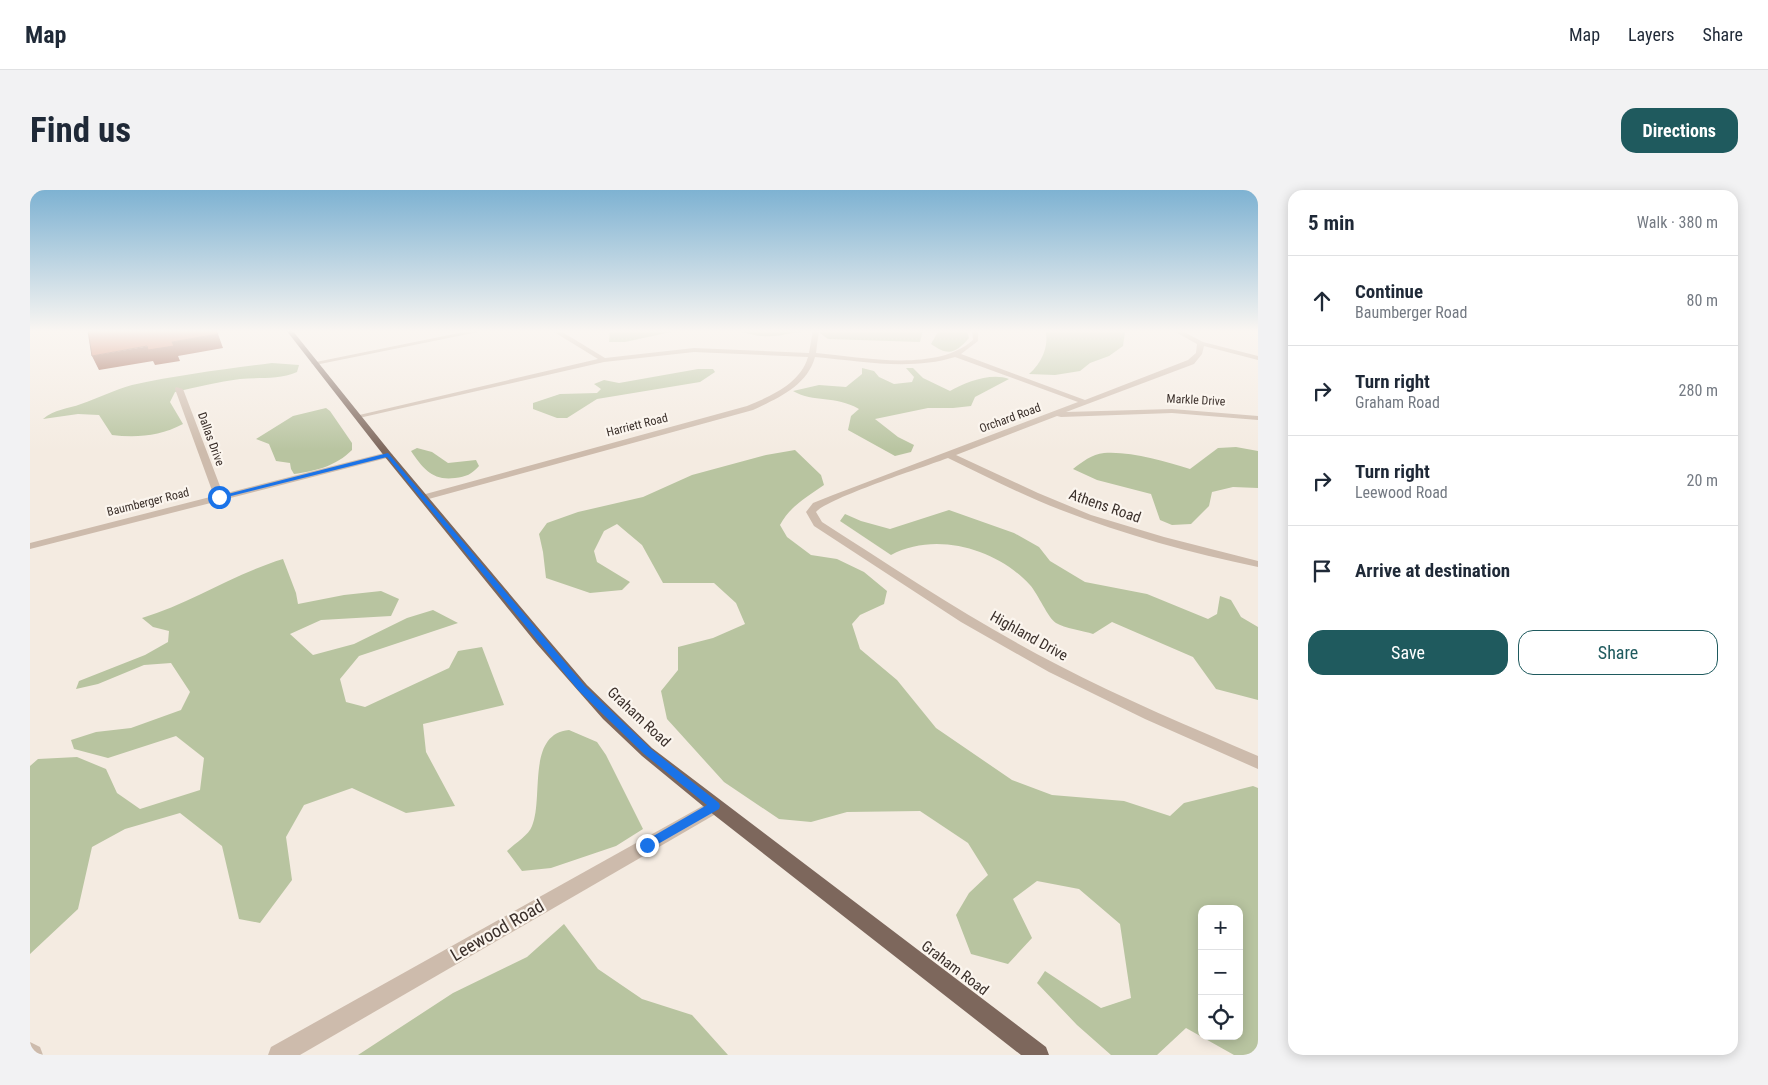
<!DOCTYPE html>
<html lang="en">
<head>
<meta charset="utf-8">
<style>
	body { margin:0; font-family:"Roboto Condensed",sans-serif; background:#f2f2f3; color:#1f2937 }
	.controls { position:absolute; right:15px; bottom:15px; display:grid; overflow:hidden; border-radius:10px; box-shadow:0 2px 12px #0003 }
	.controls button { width:45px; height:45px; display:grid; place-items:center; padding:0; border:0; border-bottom:1px solid #e0e1e3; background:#fff; color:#1f2937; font:25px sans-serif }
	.stop { position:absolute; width:15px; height:15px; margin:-11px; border:4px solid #1a73e8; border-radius:50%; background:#fff }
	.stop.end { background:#1a73e8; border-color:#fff; box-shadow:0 1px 5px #0008 }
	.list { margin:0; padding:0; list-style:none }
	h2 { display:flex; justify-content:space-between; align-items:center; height:65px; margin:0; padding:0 20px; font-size:21px }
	h2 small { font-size:16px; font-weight:400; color:#747a83 }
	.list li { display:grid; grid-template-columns:32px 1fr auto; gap:15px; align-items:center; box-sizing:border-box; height:90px; padding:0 20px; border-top:1px solid #e0e1e3 }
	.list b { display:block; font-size:19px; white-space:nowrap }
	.list p { margin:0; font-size:16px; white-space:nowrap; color:#747a83 }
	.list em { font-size:16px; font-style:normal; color:#747a83 }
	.actions { display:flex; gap:10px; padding:15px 20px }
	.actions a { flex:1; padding:11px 0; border:1px solid #1f5a5e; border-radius:15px; text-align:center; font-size:18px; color:#1f5a5e }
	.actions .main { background:#1f5a5e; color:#fff }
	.icon { flex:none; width:28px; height:28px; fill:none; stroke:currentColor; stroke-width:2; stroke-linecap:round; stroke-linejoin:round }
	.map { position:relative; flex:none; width:1228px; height:865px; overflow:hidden; border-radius:15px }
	header { display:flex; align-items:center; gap:30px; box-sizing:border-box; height:70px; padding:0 25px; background:#fff; border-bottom:1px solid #e0e1e3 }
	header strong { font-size:24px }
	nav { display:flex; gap:28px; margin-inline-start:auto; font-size:18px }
	.intro { display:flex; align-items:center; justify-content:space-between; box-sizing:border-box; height:120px; padding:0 30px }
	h1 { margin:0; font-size:35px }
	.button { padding:12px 22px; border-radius:15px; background:#1f5a5e; color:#fff; font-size:18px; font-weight:700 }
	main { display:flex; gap:30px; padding:0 30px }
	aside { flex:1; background:#fff; border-radius:15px; box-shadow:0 2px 12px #0003 }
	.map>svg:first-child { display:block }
	.green { fill:#b8c4a0; fill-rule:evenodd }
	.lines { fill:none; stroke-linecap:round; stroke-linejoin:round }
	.minor { fill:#cdbbac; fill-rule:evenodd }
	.major { fill:#7d675c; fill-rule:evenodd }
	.shaded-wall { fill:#8c4a34 }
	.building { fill:#c8694b; stroke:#8c4a34 }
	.route { fill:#1a73e8 }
	.labels { text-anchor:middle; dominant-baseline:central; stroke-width:4.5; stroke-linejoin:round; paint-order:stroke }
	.far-street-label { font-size:12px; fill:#3b302b; stroke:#fbf5ee }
	.street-label { font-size:15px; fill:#3b302b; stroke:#fbf5ee }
	.near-street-label { font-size:18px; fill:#3b302b; stroke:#fbf5ee }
</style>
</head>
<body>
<header>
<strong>Map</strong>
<nav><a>Map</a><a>Layers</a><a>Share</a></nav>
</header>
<div class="intro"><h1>Find us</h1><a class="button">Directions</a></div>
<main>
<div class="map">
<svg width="1228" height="865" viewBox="0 0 1228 865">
	<rect width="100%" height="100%" fill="#f4ebe1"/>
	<!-- green -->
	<g class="green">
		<polygon points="580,140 650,140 595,152 579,152"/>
		<path d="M706,140H771L773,142C762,142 752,146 742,146C729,147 718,144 706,140Z"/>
		<path d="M792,140H820C826,143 882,140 893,140L890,152L798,149L790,143Z"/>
		<path d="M909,140L937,141L939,148C925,164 918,166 901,154Z"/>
		<path d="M1015,140H1101L1095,142L1093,156L1079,166L1060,173L1050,181L1025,185L999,184C1011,174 1020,156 1015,140Z"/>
		<path d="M242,173L269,175L267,182C249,190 229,187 210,189C188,192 167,197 145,202L140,212L153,234C130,246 107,248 82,245L69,225L48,224L13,229C24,219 38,219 51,214C68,208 84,200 102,195C148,185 195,179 242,173Z"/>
		<path d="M832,178L844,181L849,187L864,194L882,192L884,187L876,178H883L893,188L920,201C935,192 962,182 979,189L945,207L941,216L923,218H898L845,229L868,247L884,255L881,262L865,266L818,240L821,226L829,219C805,205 784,213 763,201L789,195L816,197L832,184Z"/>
		<polygon points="668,179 683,179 685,182 670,192 567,209 537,228 527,228 503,219 503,213 530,204 567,203 571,199 564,194 574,190 589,193"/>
		<path d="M296,218L300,221L322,253V260C306,276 286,281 264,284L261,279L260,273L246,271L239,254L226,249L263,226Z"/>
		<path d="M1206,257L1228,261V298L1203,297L1182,302L1179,316L1161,334L1142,335L1130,330L1121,304L1067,290L1043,279C1052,272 1062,264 1074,263C1100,261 1135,271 1160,279L1188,258Z"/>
		<path d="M387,258L402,262L418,273L446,270L449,276C442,284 436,287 425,288C403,291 393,279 381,261Z"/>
		<path d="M765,260L791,285L794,295C777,307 760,316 750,335L757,347L781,365L807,369L834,382L857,401L854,414L830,425L822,434L830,459L867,490L906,538L982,590L1022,605L1094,611L1140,626L1154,613L1223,596L1228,598V865H1204L1156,838L1127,865H1081L1047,835L1007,793L1015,781L1071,818L1101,808L1090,734L1049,699L1007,691L983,709L1002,748L978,774L941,764L926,725L939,703L958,685L938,653L890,621L817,622L781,632L749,629L694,592L637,529L631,501L648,480V457L683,448L715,434L706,413L684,393H633L612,355L587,334L574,341L564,361L567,372L600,392L592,400L560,403L516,388L513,362L509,344L517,333L548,322L613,307L662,285L736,265ZM1172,719H1209V846H1172Z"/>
		<path d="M919,320L984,343L1009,357L1020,371L1055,392L1117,404L1178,429L1187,424L1190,406L1201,410L1211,427L1228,437V510L1186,499L1163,467L1082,432L1063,444C1054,441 1034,438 1026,433C1018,428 1008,404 1000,395C967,359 906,341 861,365L810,331L815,324L831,331L860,339Z"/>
		<path d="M253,369L266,403L268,414L314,405L351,401L369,409L361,426L291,430L260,444L283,465L324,454L377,428L403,420L428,433L329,466L310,489L316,512L335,517L419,478L428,461L452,457L474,515L393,534L396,562L425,616L376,623L322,598L274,615L256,647L262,690L230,733L209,729L192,656L150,623L95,639L62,657L48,719L0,764V576L8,569L47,567L76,579L87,603L110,619L170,600L174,568L146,546L78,568L44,559L41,550L66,542L101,538L151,520L160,502L141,473L114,475L68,494L46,499L49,491L115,465L138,452L139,441L123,437L112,428C161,413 204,384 253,369Z"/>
		<path d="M539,540L567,552L576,565L613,639L586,656L521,678L492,681L477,661C484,654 499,645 502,636C514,608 496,544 539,540Z"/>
		<polygon points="534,734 568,779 612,809 662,825 698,865 328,865 423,803 497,767"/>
	</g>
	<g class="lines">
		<!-- minor -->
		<g class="minor">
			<polygon points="444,140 458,140 285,175 281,173"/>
			<path d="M521,140H529L575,168L664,158L779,163L783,140H789L786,163C832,167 906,183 943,150L942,140H948V151L931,164L1055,210L1158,170L1166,163L1167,154L1142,140H1150L1173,152L1228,166V170L1174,156L1172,164L1164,174L1036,222L1142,219L1228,226V230L1142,223L1031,227L1027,226L926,265L1008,303L1061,325L1134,347L1228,371V377C1161,363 1095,345 1031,320C992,305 955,286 918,268C894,277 798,308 786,322L792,332C870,382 946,433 1028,475C1093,509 1161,537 1228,566V579L1115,529L1019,482L931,432L784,336L776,322L783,313L803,305L1048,212L925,167C880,181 831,171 785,167C777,196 748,208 723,220L395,310L392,309V305L717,216C741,206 770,194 778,167L664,162L574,172L329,228L325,226L568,169Z"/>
			<polygon points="146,197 153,199 193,304 358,262 363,265 361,267 0,359 0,353 184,306 145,199"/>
			<polygon points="685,609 691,611 693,616 691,621 270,865 238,865 241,857"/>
			<polygon points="0,852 10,857 13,865 0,865"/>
		</g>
		<!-- major -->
		<polygon class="major" points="256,140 262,140 361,263 516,447 557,495 622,558 1016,857 1019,865 991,865 679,621 612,566 573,529 506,453 355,267"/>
	</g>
	<!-- shaded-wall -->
	<polygon class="shaded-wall" points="188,144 193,158 148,166 150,171 125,175 123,171 69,180 62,166"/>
	<!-- building -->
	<polygon class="building" points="61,140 185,140 188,144 142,152 144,156 118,160 117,156 62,166 58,141 61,141"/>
	<!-- sky -->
	<linearGradient id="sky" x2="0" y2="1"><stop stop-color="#7eb2d2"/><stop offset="0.54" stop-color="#faf6f2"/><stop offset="1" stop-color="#faf6f2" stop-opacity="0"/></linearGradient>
	<rect width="1228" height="261" fill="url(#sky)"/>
	<!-- route -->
	<polygon class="route" points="358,263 555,496 621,559 689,613 690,616 689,619 621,658 613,658 611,655 613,652 677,615 614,564 549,501 357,267 189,309 186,307"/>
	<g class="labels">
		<!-- far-street labels -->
		<g class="far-street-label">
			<text transform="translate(1166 210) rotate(3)">Markle Drive</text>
			<text transform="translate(980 228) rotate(-20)">Orchard Road</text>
			<text transform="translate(607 235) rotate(-14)">Harriett Road</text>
			<text transform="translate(181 249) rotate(70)">Dallas Drive</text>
			<text transform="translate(118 312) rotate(-14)">Baumberger Road</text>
		</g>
		<!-- street labels -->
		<g class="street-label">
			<text transform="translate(1075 316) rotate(19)">Athens Road</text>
			<text transform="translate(999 446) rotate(29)">Highland Drive</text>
			<text transform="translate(609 527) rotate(43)">Graham Road</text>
			<text transform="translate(925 778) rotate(37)">Graham Road</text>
		</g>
		<!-- near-street labels -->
		<g class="near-street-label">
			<text transform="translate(467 740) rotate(-30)">Leewood Road</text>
		</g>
	</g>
</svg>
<div class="controls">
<button>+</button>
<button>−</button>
<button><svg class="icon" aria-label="locate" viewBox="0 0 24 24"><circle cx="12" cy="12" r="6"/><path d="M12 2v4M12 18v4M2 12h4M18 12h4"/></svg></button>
</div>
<div class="stop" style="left:189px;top:307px"></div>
<div class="stop end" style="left:617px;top:655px"></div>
</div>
<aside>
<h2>5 min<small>Walk · 380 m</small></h2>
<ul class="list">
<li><svg class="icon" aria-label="ahead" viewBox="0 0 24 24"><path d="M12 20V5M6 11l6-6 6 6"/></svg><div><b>Continue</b><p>Baumberger Road</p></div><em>80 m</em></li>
<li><svg class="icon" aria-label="right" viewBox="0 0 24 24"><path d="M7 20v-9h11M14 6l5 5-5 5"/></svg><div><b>Turn right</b><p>Graham Road</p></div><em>280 m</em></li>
<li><svg class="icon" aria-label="right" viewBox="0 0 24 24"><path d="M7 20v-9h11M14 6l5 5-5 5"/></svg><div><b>Turn right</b><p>Leewood Road</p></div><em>20 m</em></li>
<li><svg class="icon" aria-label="arrive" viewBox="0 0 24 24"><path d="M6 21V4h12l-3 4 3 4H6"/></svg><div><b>Arrive at destination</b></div></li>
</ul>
<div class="actions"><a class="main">Save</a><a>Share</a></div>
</aside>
</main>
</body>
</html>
